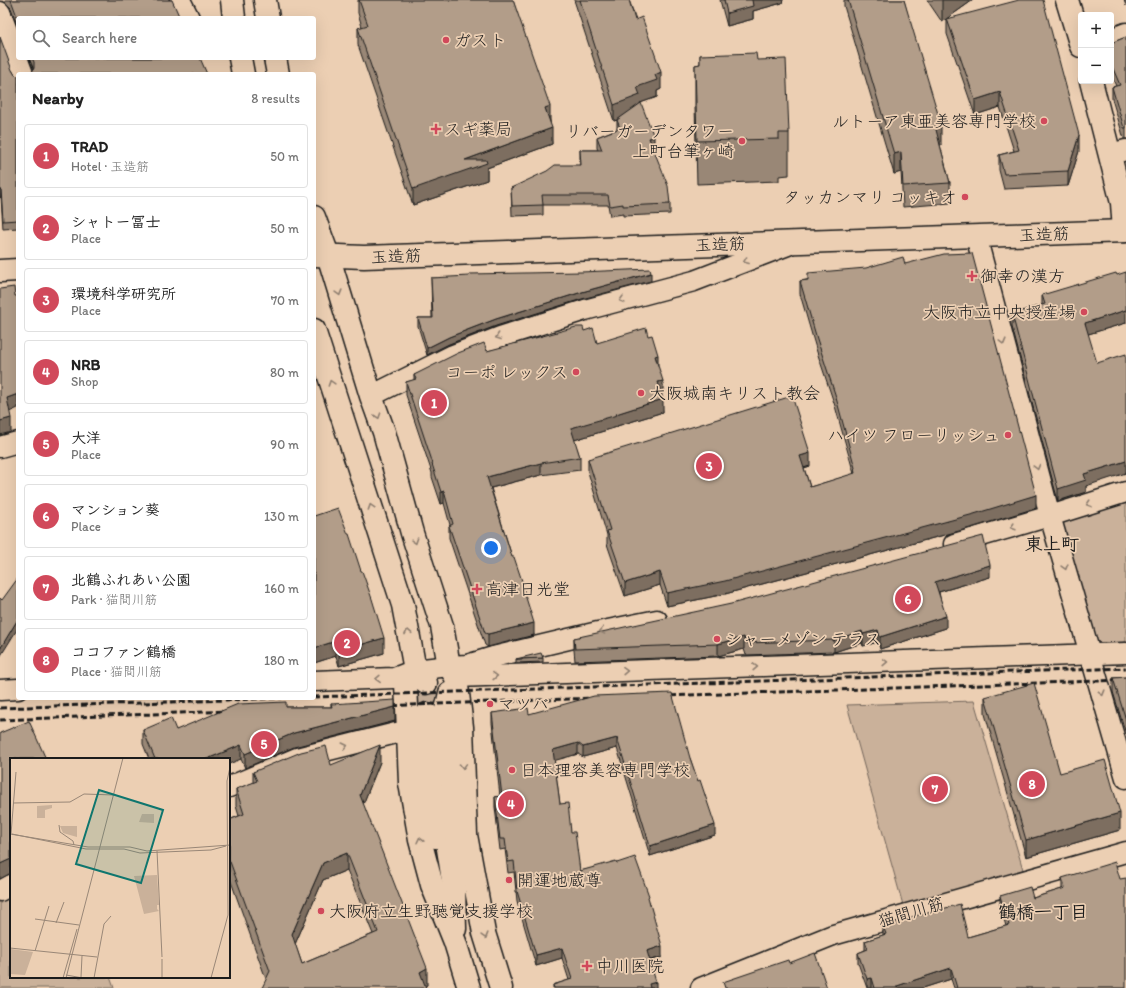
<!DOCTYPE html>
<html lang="en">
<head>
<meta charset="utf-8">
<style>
	body { margin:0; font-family:Itim,"Klee One",sans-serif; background:#f6f6f6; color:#222 }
	.controls { position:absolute; right:12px; top:12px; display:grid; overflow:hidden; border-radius:4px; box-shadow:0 4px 16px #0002 }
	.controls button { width:36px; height:36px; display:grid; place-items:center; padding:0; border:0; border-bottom:1px solid #e0e0e0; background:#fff; color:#222; font:20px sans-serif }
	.you { position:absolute; left:491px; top:548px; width:14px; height:14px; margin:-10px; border:3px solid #fff; border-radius:50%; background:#1a73e8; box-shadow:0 0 0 6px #1a73e833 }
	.badge { display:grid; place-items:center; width:26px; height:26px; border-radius:50%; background:#d1495b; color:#fff; font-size:13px; font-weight:700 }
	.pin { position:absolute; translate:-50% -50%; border:2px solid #fff; box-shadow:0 1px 4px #0006 }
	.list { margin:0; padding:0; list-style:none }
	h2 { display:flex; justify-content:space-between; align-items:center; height:52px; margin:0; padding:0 16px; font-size:17px }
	h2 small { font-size:13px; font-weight:400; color:#767676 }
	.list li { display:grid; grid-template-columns:26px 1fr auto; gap:12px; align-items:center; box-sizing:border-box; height:64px; margin:0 8px 8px; padding:0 8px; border:1px solid #e0e0e0; border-radius:4px }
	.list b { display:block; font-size:15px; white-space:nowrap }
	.list p { margin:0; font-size:13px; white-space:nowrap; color:#767676 }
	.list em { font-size:13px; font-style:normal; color:#767676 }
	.icon { flex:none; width:22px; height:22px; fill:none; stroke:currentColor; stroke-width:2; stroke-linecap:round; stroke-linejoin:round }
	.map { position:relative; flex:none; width:1126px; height:988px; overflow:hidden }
	.search { position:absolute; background:#fff; box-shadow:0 4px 16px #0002; left:16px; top:16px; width:300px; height:44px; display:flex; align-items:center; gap:10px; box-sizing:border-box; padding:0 14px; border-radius:4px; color:#767676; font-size:15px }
	.panel { position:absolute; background:#fff; box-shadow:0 4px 16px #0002; left:16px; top:72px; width:300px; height:628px; border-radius:4px }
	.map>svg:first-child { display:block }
	.green { fill:#cab19a; stroke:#73665b }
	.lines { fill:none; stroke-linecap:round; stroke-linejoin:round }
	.secondary-tunnel { stroke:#c2ab95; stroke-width:22; stroke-dasharray:22 11; stroke-linecap:butt }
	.street-casing { stroke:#1c1c1c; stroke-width:23 }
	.secondary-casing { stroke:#1c1c1c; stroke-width:25 }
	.street { stroke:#eccfb3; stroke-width:20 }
	.secondary { stroke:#eccfb3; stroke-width:22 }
	.rail { stroke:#1c1c1c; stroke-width:3; stroke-dasharray:6 3; stroke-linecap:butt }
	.wall { fill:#998776; stroke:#1c1c1c; fill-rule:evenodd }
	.shaded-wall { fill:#7d6e60; stroke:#1c1c1c }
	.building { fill:#b29d89; stroke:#1c1c1c; fill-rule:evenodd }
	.oneway { stroke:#8e7e6f }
	.poi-dot { fill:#d1495b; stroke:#eccfb3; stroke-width:1.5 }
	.labels { text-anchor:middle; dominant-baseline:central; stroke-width:3.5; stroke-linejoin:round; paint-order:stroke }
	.poi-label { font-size:17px; fill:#1c1c1c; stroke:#eccfb3; text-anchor:start }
	.street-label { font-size:17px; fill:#1c1c1c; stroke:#eccfb3 }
	.neighbourhood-label { font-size:18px; font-weight:bold; fill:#1c1c1c; stroke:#eccfb3 }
	.inset-road { fill:none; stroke:#998777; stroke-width:1 }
	.view { fill:#0f766e; fill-opacity:0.15; stroke:#0f766e; stroke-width:2 }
	.inset-edge { fill:none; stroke:#1c1c1c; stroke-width:2 }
</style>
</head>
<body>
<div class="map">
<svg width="1126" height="988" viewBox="0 0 1126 988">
	<rect width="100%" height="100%" fill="#eccfb3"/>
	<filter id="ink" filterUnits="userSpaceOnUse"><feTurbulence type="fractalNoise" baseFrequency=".025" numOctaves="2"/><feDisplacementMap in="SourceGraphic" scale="8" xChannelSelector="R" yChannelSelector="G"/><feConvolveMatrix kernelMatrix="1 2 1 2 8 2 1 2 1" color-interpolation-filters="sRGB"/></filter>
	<g filter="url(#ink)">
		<!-- green -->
		<g class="green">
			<polygon points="1126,501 1126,642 1100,643 1095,638 1062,526 1068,517"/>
			<polygon points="974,701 1024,873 903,905 847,705"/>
			<polygon points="11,896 11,977 110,977 114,988 0,988 0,902"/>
		</g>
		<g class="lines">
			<!-- secondary-tunnel -->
			<polyline class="secondary-tunnel" points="426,683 427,714"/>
			<defs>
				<g id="street">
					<polyline points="180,0 189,18"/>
					<polyline points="0,12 23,74"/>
					<polyline points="1111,39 1126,33"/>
					<polyline points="1110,154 1126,150"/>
					<polyline points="976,236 1050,516 1126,778"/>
					<polyline points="371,396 453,355 500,337 585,310 694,281 788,245"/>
					<polyline points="0,447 18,442"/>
					<polyline points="954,544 1050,516 1126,492"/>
					<polyline points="456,677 1126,653"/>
					<polyline points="314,681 394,678 415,670 449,666 467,665 493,657 598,632 657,620"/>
					<polyline points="0,690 18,689"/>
					<polyline points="229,787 297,758 396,733 424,728"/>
					<polyline points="0,891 11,885"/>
					<polyline points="701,988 833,935 1126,852"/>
				</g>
				<g id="secondary">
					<polyline points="232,0 234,18"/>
					<polyline points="265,0 268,18"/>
					<polyline points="1067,0 1081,46"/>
					<polyline points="240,58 243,74"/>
					<polyline points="275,58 278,74"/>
					<polyline points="1091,81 1122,203 1124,231"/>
					<polyline points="314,217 328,255 371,396 384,432 412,533 442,626 449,666 456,677 462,727 466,835 484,933 501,988"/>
					<polyline points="314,255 364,257 1126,231"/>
					<polyline points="0,271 18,270"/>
					<polyline points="314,330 403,605 415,670 425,680 426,683"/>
					<polyline points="415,670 406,682 410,783 420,840 432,885 455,942 469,988"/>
					<polyline points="450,693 446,710 446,836 454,887 455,929"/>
					<polyline points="427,714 431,804 435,837"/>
				</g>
			</defs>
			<!-- street casing -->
			<use href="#street" class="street-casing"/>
			<!-- secondary casing -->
			<use href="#secondary" class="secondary-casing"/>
			<!-- street -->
			<use href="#street" class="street"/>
			<!-- secondary -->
			<use href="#secondary" class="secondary"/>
			<!-- rail -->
			<g class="rail">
				<polyline points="662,696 1126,680"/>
				<polyline points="314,697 1126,668"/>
				<polyline points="384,706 596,698"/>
				<polyline points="0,708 282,698"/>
				<polyline points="0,720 230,711"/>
			</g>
		</g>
		<!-- wall -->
		<g class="wall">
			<polygon points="5,0 172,0 18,18 18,27 11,8 6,3"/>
			<polygon points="358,0 513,0 550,121 552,144 487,168 487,180 413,205 358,45 358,28 362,27 358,13"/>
			<polygon points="574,0 629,0 661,89 657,91 657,97 640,103 640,104 654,147 653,147 670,204 670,214 623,216 623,214 610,216 608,205 543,205 543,215 512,216 511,188 580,165 580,150 598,150 597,148 597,137 617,129 617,120 614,121"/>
			<polygon points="720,0 783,0 782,3 753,11 753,19 727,26"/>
			<polygon points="844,0 904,0 941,145 940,145 950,183 950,203 903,207 901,172 894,174 844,6"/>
			<polygon points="927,0 973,0 942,22"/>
			<polygon points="1124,0 1126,0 1126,6"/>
			<polygon points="947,19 1079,151 1068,186 1004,189 999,170 999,155 1014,151 1000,107 975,115 947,34"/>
			<polygon points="1126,37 1126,139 1124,139 1112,99 1112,87 1116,86 1111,75 1111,43"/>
			<polygon points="700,55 757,60 789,133 789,175 779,176 779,181 697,184 695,107 695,65 700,64"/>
			<polygon points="29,58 200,58 32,74 34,70"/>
			<polygon points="12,70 15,75 18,76 18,228 3,229 1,197 0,198"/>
			<polygon points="905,264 1036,508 974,527 725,594 667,606 660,585 625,596 607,544 607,535 588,472 588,459 810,466 804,468 810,487 854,474 835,406 817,352 800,294 800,281"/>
			<polygon points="431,278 651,281 582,299 496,326 449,344 427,355 418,326 418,318 432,318"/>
			<polygon points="1042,295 1126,323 1088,334 1086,492 1058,501 1012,327 1012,314 1042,305"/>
			<polygon points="584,331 597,343 658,366 663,393 661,393 663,412 617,426 617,427 574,440 580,457 580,470 541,475 491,488 512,557 523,588 534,635 488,647 485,645 449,538 449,526 450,525 444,503 441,504 432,477 432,473 406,395 406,382 414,380 414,375 487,351"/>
			<polygon points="314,516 384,653 339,666 336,656 314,663"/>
			<polygon points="990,577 939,592 946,628 880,649 878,642 863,646 862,643 834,652 746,655 744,649 718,656 575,661 574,650 574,638"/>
			<polygon points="543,658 543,662 516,663 516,659"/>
			<polygon points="1126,677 1126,734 1113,692 1113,678"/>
			<polygon points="985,697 1060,773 1120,830 1026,857 985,714"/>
			<polygon points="331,704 395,721 294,747 245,768 241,759 149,759 143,744 143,730 176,730 286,707 331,707"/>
			<polygon points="492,713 529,714 690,758 715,835 650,856 617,748 583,757 578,754 554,760 560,804 571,832 580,871 617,863 649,901 662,957 650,961 656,988 553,988 553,985 569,980 562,958 536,966 517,901 514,872 508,873 505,849 500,850 495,807 495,797 500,796 492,723"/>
			<path d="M380,762L363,804L427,985L425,986L266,979L229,876V820L239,816L236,806V789L253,783V772ZM347,870L373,934L302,964L295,944L323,880Z"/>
			<polygon points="1062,878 1126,988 954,988 951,979 923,988 867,988 858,963 858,953 865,950 865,941 883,935 883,926 921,915 968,937 1006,926 1000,906 1000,896 1033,898 1062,889"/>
		</g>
		<!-- shaded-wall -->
		<g class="shaded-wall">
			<polygon points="751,0 783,0 782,3 753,11 753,19 727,26 727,13"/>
			<polygon points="942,0 973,0 942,22"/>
			<polygon points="661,72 661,89 657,91 657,97 640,103 640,112 614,121 614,105 655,75"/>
			<polygon points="1000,92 1000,107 975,115 975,100"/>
			<polygon points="550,106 550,123 545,108"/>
			<polygon points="941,124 941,145 935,147 935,126"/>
			<polygon points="552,128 552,144 487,168 487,180 413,205 413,189 465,160"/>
			<polygon points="1079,135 1079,151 1068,186 1068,171"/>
			<polygon points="654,137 654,147 649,149 649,138"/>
			<polygon points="901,152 901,172 894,174 894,154"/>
			<polygon points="1,189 1,197 0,198 0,190"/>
			<polygon points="651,273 651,281 582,299 496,326 449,344 427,355 427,348 449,337 496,319 582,292"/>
			<polygon points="1126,310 1126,323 1085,335 1085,323"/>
			<polygon points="658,355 658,367 655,356"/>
			<polygon points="663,381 663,393 658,395 658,382"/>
			<polygon points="18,394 18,408 7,413 7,398"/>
			<polygon points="663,399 663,412 617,426 617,427 571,441 571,428"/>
			<polygon points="11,418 11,432 0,435 0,421"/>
			<polygon points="810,453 810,466 800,469 800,456"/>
			<polygon points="1126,461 1126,473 1086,486 1086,492 1058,501 1058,489 1084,474"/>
			<polygon points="541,463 541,475 487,489 487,477"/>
			<polygon points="444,491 444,503 441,504 441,492"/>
			<polygon points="1036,495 1036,508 974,527 725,594 667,606 667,593"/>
			<polygon points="990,565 990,577 935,593 935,582"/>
			<polygon points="660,572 660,585 625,596 625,583"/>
			<polygon points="946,616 946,628 880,649 880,637"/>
			<polygon points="18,619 18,628 0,657 0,649"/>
			<polygon points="534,623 534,635 488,647 488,634"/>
			<polygon points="878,630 878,642 863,646 863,634"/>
			<polygon points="862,631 862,643 834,652 834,640"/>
			<polygon points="744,637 744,649 718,656 718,644"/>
			<polygon points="384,638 384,653 339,666 339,651"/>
			<polygon points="336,641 336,656 314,663 314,648"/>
			<polygon points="395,707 395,721 294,747 245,768 245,754 294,733"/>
			<polygon points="617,738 617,748 583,757 583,747"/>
			<polygon points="578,743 578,754 553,761 553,750"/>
			<polygon points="241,745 241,759 229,764 229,759 207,759"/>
			<polygon points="380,745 380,762 360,812 360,795"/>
			<polygon points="1120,813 1120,830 1026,857 1026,840"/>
			<polygon points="715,825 715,835 650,856 650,846"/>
			<polygon points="347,853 347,870 323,880 292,951 292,934 323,863"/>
			<polygon points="11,859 11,873 0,879 0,864"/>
			<polygon points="662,946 662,957 647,961 647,951"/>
			<polygon points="562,948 562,958 536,966 536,955"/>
			<polygon points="427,968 427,985 421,988 420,972"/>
			<polygon points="951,968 951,979 923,988 897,988 897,986"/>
			<polygon points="872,978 872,988 867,988 867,979"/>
			<polygon points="656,982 656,988 649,988 649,984"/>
		</g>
		<!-- building -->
		<g class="building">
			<polygon points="11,0 172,0 180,18 18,18 18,19"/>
			<polygon points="359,0 513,0 550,106 545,108 552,128 465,160 486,160 487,163 413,189 358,28 368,25"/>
			<polygon points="580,0 629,0 635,20 642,17 661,72 655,75 657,80 637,87 640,95 614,105"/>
			<polygon points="724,0 752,0 753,6 727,13"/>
			<polygon points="848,0 904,0 941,124 935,126 950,183 903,186 901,152 894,154"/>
			<polygon points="1019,0 1043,0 1079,135 1068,171 1004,174 999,155 1019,150 1000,92 975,100 947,19"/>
			<polygon points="0,37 12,70 15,75 18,76 18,220 3,221 1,189 0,190"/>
			<polygon points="1126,37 1126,128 1124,128 1112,87 1120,85 1111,64 1111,43"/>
			<polygon points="756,53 757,60 786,59 789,133 779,133 779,139 697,141 695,65 700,64 700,55"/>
			<polygon points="32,58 200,58 207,74 31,74 34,68 34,62"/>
			<polygon points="641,103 654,137 649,138 668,186 670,204 623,206 623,204 610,206 608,195 542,195 543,205 512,206 511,188 547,171 555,165 581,165 580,150 602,150 597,137 620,128 617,120"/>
			<polygon points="972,253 1036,495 974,514 725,581 667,593 660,572 625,583 607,531 610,530 588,459 792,396 810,453 800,456 810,487 855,473 854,469 855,468 835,394 817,339 800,281 808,280 808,273 866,268 903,257 905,264 944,254"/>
			<polygon points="650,269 651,273 582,292 496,319 449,337 427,348 418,318 433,318 431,278 469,276 469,274 581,272"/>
			<polygon points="1126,272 1126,310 1085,323 1097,363 1126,354 1126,461 1084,474 1086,480 1058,489 1012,314 1045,304 1042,295 1116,273 1117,275"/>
			<polygon points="14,287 15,296 18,296 18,394 7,398 11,418 0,421 0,289"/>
			<polygon points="576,327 583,327 584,331 593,328 597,343 646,328 648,336 652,335 658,355 655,356 663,381 658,382 663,399 616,414 617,415 571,428 580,457 541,463 487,477 512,557 514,557 523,584 522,585 534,623 488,634 485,633 449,526 453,524 444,491 441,492 432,464 433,464 406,382 416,379 414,375 458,353 484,343 487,351"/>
			<polygon points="338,508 348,534 349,534 361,571 362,571 372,599 384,638 339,651 336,641 314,648 314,516"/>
			<polygon points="983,536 990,565 935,582 946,616 880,637 878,630 863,634 862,631 834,640 746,643 744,637 718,644 575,649 574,638 731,604"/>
			<polygon points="18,578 18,619 0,649 0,598 2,600"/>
			<polygon points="541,653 543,658 516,659"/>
			<polygon points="1126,677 1126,720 1113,678"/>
			<polygon points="1034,683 1060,773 1105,760 1120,813 1026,840 985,697"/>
			<polygon points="672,693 690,758 698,781 700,780 715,825 650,846 617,738 583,747 578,743 553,750 560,804 568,803 571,832 575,832 580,871 616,861 617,863 635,857 649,896 648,897 662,946 647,951 656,982 649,984 650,988 554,988 553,985 572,979 562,948 536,955 517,891 514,861 508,862 505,839 500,839 495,797 502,796 492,713 528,708 529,714 594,696"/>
			<polygon points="395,700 395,707 294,733 245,754 241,745 207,759 155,759 143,730 171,718 176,730 238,704 286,702 286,707 332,707 331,704"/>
			<polygon points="29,721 46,759 11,759 11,859 0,864 0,733"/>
			<path d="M380,745L360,795L427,968L420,972L426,988H262L270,971L229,859V820L244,814L236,789L257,781L253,772L301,752L326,746L331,765ZM347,853L378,932L302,964L292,934L323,863Z"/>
			<polygon points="1115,862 1120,879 1126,878 1126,988 957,988 951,968 897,986 897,988 875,988 872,978 867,979 858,953 868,949 865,941 886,934 883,926 921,914 921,915 960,904 968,937 1009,925 1000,896 1030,887 1033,898 1065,888 1062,878"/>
			<polygon points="815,953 827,988 725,988 723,982 788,960 789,963"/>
		</g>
		<!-- one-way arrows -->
		<defs><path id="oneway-chevron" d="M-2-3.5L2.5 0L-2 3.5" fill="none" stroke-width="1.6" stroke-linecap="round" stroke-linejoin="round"/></defs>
		<g class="oneway">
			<use href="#oneway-chevron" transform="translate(746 261) rotate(159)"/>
			<use href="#oneway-chevron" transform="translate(339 293) rotate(74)"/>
			<use href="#oneway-chevron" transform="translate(622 300) rotate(165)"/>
			<use href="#oneway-chevron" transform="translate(498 337) rotate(160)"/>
			<use href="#oneway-chevron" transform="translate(1003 342) rotate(75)"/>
			<use href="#oneway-chevron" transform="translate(331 383) rotate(-108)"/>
			<use href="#oneway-chevron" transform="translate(378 416) rotate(71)"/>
			<use href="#oneway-chevron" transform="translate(1037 467) rotate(75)"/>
			<use href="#oneway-chevron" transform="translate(1089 504) rotate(162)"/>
			<use href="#oneway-chevron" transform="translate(371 507) rotate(-108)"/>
			<use href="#oneway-chevron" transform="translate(1013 527) rotate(163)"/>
			<use href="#oneway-chevron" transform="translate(415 541) rotate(72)"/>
			<use href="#oneway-chevron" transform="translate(1065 567) rotate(74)"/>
			<use href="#oneway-chevron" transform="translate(602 631) rotate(168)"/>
			<use href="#oneway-chevron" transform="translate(408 632) rotate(-101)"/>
			<use href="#oneway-chevron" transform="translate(885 662) rotate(-2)"/>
			<use href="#oneway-chevron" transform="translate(755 667) rotate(-2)"/>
			<use href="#oneway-chevron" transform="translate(625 671) rotate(-2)"/>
			<use href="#oneway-chevron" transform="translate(495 676) rotate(-2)"/>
			<use href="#oneway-chevron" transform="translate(378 679) rotate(178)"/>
			<use href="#oneway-chevron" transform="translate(1102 693) rotate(74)"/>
			<use href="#oneway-chevron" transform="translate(345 746) rotate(-14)"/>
			<use href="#oneway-chevron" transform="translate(463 766) rotate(88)"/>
			<use href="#oneway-chevron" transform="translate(420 840) rotate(-103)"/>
			<use href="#oneway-chevron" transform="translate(485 936) rotate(74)"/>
		</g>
	</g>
	<!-- markers -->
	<g class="poi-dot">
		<circle cx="446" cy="40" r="4"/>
		<circle cx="1044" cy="121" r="4"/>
		<path d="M434 123h4v4h4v4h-4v4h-4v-4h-4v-4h4z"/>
		<circle cx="742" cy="141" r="4"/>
		<circle cx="965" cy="197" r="4"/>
		<path d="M970 270h4v4h4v4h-4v4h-4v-4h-4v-4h4z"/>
		<circle cx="1084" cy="312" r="4"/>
		<circle cx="576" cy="372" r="4"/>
		<circle cx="641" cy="393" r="4"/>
		<circle cx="1008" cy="435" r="4"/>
		<path d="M475 583h4v4h4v4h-4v4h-4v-4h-4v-4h4z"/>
		<circle cx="717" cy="639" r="4"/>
		<circle cx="490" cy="704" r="4"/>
		<circle cx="512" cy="770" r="4"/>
		<circle cx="509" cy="880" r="4"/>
		<circle cx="321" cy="911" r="4"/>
		<path d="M585 960h4v4h4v4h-4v4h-4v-4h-4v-4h4z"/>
	</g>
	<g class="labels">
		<!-- poi labels -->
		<g class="poi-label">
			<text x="454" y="40">ガスト</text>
			<text x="1036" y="121" text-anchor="end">ルトーア東亜美容専門学校</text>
			<text x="444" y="129">スギ薬局</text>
			<text x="734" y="131" text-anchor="end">リバーガーデンタワー<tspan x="734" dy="20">上町台筆ヶ崎</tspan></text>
			<text x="957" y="197" text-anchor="end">タッカンマリ コッキオ</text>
			<text x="980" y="276">御幸の漢方</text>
			<text x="1076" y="312" text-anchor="end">大阪市立中央授産場</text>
			<text x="568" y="372" text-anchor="end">コーポ レックス</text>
			<text x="649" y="393">大阪城南キリスト教会</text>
			<text x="1000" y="435" text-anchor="end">ハイツ フローリッシュ</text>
			<text x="485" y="589">高津日光堂</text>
			<text x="725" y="639">シャーメゾン テラス</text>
			<text x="498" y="704">マツバ</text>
			<text x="520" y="770">日本理容美容専門学校</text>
			<text x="517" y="880">開運地蔵尊</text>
			<text x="329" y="911">大阪府立生野聴覚支援学校</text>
			<text x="596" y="966">中川医院</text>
		</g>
		<!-- street labels -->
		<g class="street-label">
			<text transform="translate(1044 234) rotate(-2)">玉造筋</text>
			<text transform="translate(720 244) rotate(-2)">玉造筋</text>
			<text transform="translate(396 256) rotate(-2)">玉造筋</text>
			<text transform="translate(911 912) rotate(-16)">猫間川筋</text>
		</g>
		<!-- neighbourhood labels -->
		<g class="neighbourhood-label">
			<text x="1052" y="544">東上町</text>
			<text x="1043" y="912">鶴橋一丁目</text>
		</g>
	</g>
	<!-- overview -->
	<g transform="translate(10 758)">
		<rect width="220" height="220" fill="#eccfb3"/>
		<path d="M42,47V50L35,52V60H27V48ZM132,56H144V65L129,64ZM50,68H67V79L53,75ZM147,117L149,147H147V151L149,153L134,156L124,118ZM1,191L23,194L15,217L0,216Z" fill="#cab19a"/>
		<path class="inset-road" d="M3,45L60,44L74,36L104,37M49,67L50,74L63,83L64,87M0,76L78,89H120L137,93L220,87M1,76L6,14M2,76L76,91H114L130,95L201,92L216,88M147,93L152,199M25,161L69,167M46,165L54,144M0,190L87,199M25,193L39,148M56,217L73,220M71,219L72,198M53,220L67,171M56,220L113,0M84,220L94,166L101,158M152,220V201M201,220L218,157L217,23L220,9"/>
		<path class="view" d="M89,32L153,52L131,125L66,106Z"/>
		<rect width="220" height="220" class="inset-edge"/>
	</g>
</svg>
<div class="controls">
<button>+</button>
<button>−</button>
</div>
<div class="you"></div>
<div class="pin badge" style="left:434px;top:403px">1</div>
<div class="pin badge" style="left:347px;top:643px">2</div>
<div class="pin badge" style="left:709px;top:466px">3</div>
<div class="pin badge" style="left:511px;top:804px">4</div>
<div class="pin badge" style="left:264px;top:744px">5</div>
<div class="pin badge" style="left:908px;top:599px">6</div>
<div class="pin badge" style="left:935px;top:789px">7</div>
<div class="pin badge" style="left:1032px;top:784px">8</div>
<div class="search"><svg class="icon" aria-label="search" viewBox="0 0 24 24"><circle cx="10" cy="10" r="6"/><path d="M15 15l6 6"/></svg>Search here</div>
<section class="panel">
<h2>Nearby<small>8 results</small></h2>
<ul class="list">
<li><span class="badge">1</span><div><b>TRAD</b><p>Hotel · 玉造筋</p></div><em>50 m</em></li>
<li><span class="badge">2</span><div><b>シャトー冨士</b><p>Place</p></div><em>50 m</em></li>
<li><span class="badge">3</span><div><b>環境科学研究所</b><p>Place</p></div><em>70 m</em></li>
<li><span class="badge">4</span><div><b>NRB</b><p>Shop</p></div><em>80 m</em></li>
<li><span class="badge">5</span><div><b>大洋</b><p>Place</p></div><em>90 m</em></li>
<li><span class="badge">6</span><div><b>マンション葵</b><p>Place</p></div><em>130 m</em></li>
<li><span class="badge">7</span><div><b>北鶴ふれあい公園</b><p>Park · 猫間川筋</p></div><em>160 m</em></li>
<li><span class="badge">8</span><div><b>ココファン鶴橋</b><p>Place · 猫間川筋</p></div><em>180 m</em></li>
</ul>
</section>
</div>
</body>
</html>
